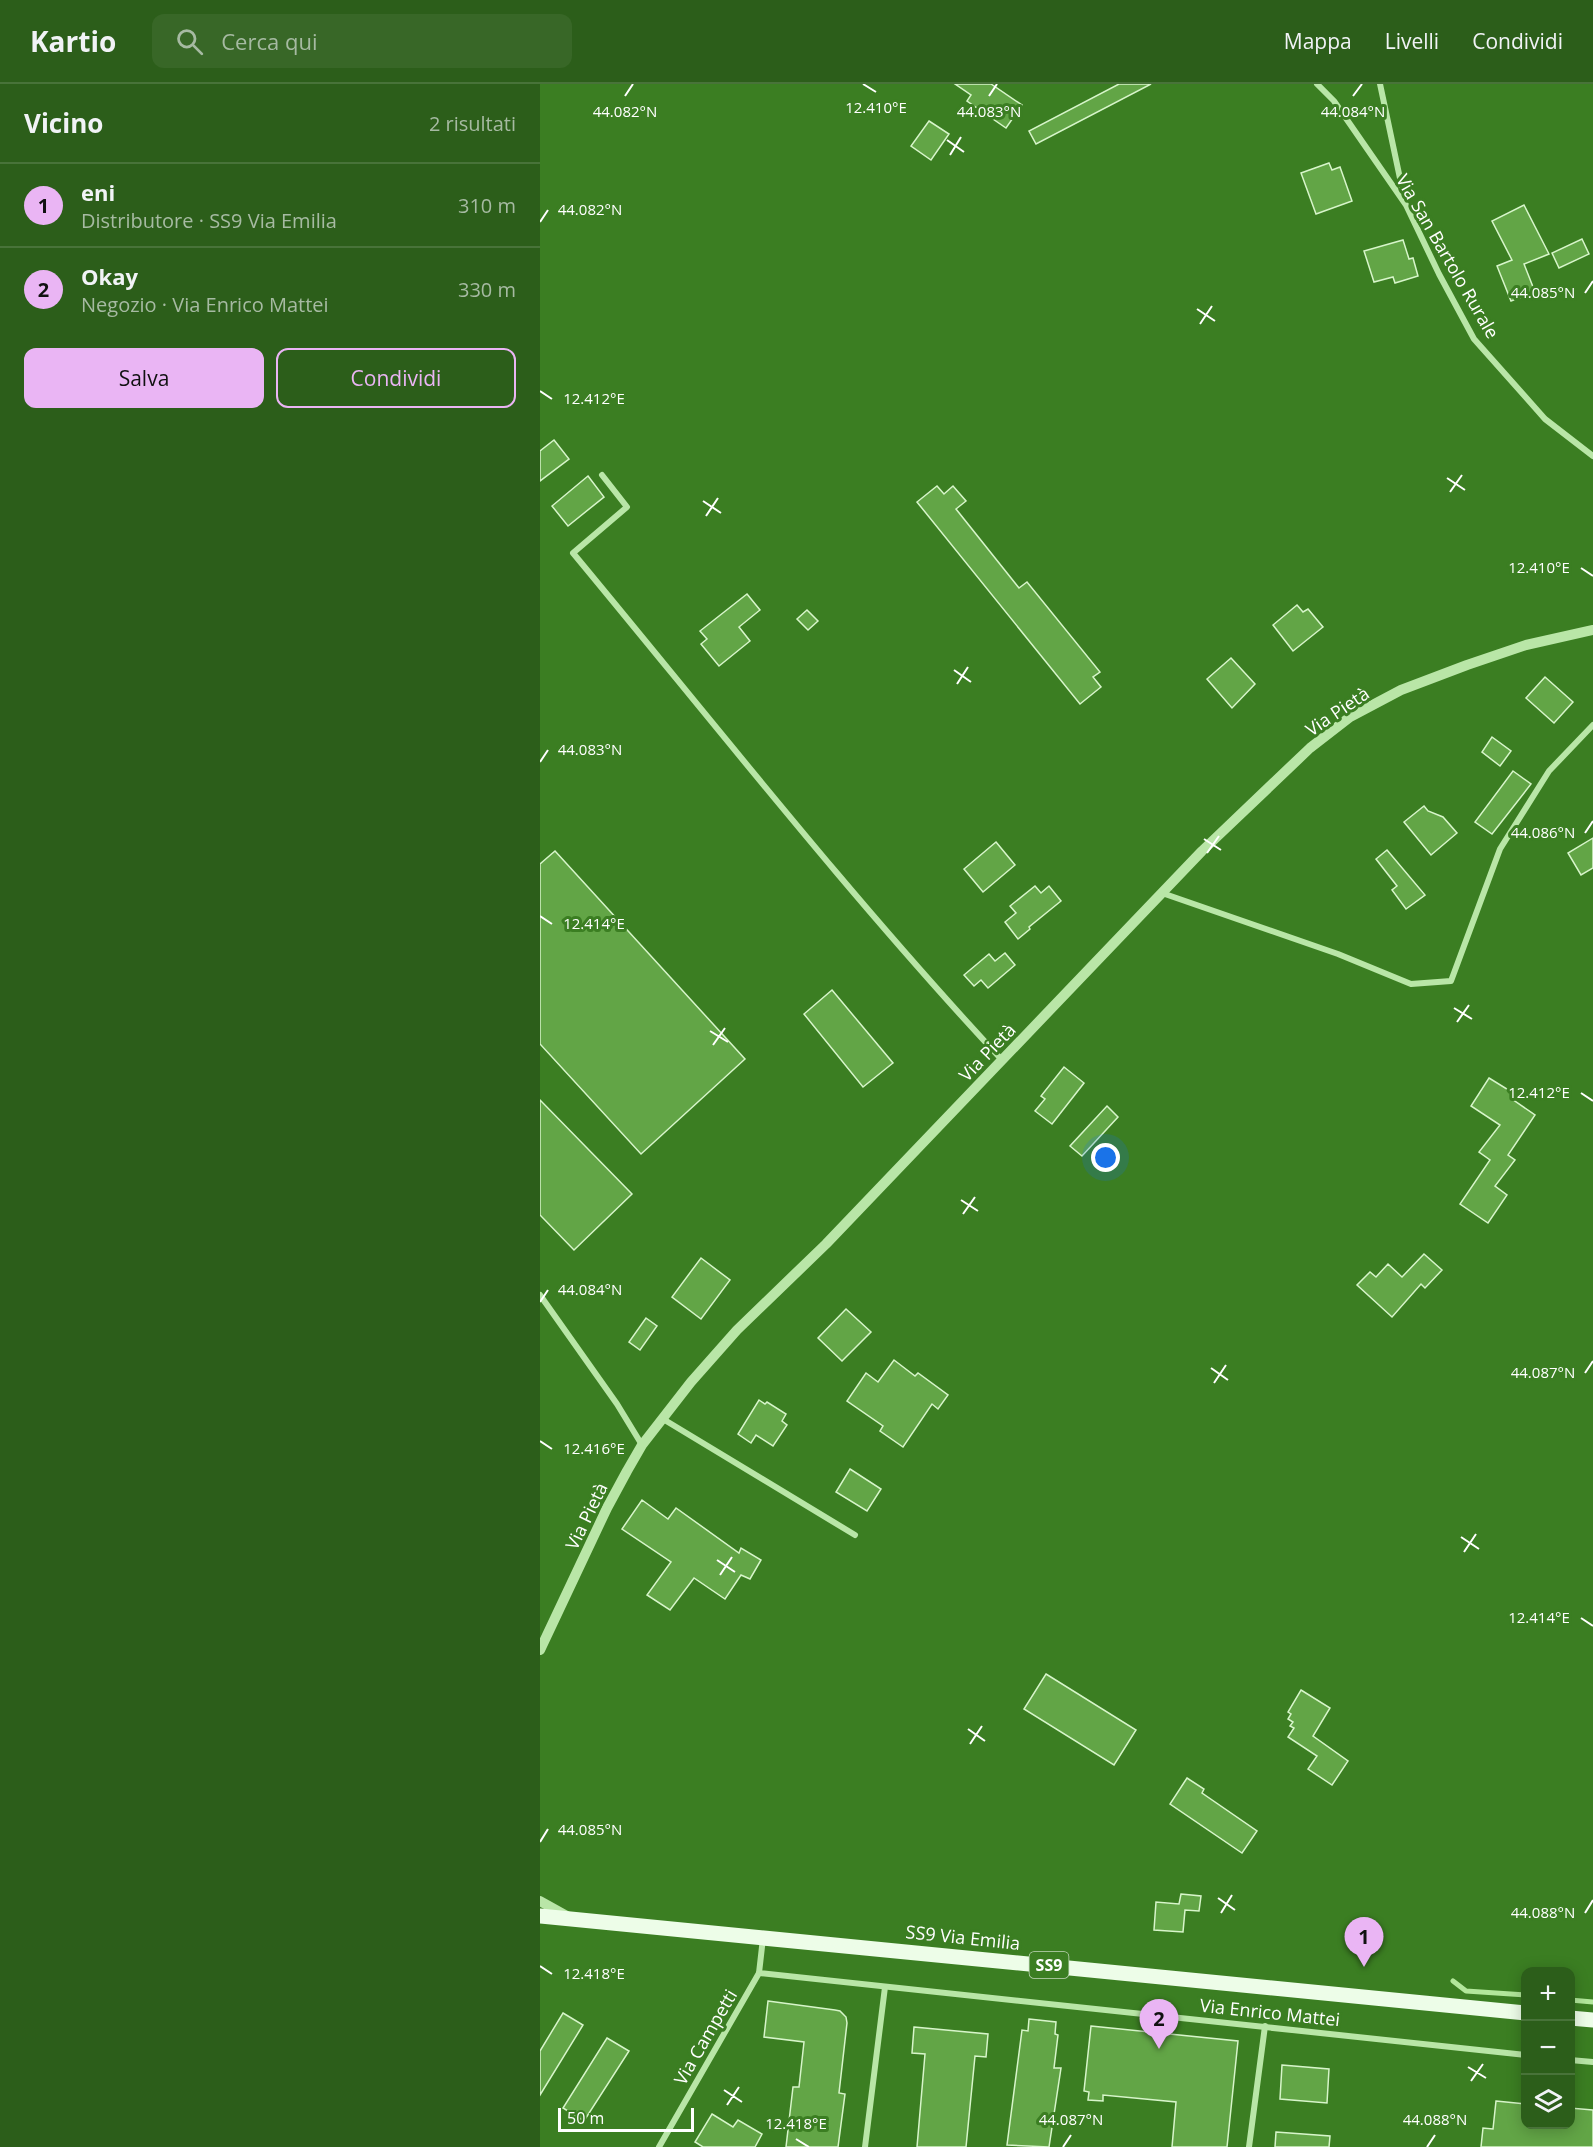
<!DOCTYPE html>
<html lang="it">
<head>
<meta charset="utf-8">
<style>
	body { margin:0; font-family:"Open Sans",sans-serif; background:#386727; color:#f1f3f6 }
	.controls { position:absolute; right:18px; bottom:18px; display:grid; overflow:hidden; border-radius:12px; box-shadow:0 3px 15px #0003 }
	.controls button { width:54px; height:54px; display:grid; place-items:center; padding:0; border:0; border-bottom:2px solid #487339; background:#2c5e1a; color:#f1f3f6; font:30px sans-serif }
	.scale { position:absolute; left:18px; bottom:15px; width:136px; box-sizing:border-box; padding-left:6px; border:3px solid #fff; border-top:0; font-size:16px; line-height:21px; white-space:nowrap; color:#fff; -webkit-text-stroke:4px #3b7e22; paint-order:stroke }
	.you { position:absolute; left:566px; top:1074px; width:21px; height:21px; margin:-15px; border:4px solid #fff; border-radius:50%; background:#1a73e8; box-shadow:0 0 0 9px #1a73e833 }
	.badge { display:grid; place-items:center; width:39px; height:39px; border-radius:50%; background:#eab5f4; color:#111; font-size:20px; font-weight:700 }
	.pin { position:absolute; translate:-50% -50px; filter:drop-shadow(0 2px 3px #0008) }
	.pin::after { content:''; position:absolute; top:32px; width:21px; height:18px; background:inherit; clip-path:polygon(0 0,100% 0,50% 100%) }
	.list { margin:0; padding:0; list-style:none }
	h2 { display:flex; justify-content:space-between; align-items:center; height:78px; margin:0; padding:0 24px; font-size:26px }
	h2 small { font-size:20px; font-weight:400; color:#a6baa2 }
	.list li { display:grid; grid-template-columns:39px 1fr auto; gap:18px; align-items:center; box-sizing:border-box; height:84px; padding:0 24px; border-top:2px solid #487339 }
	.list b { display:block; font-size:22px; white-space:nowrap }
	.list p { margin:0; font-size:20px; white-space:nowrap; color:#a6baa2 }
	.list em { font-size:20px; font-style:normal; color:#a6baa2 }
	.actions { display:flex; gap:12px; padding:18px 24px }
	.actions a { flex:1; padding:14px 0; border:2px solid #eab5f4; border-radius:12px; text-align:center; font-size:21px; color:#eab5f4 }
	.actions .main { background:#eab5f4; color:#111 }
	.icon { flex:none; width:33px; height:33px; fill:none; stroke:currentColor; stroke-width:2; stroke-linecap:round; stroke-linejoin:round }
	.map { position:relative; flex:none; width:1053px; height:2063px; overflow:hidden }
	header { display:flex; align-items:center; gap:36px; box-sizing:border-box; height:84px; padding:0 30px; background:#2c5e1a; border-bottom:2px solid #487339 }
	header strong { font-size:28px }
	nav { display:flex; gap:33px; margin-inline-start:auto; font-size:21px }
	.search { width:420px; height:54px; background:#386727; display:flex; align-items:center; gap:15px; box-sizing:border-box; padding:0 21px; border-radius:12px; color:#a6baa2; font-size:22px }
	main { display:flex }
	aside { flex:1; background:#2c5e1a }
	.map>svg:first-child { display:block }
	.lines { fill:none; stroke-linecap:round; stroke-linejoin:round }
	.stream { stroke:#b2e79b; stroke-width:5 }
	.building { fill:#62a546; stroke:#d7f5ca; stroke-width:1.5 }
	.minor { stroke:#b9e6a7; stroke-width:6 }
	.tertiary { stroke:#b9e6a7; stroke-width:10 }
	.primary { stroke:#edfde8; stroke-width:15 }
	.ticks { fill:none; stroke:#fff; stroke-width:2 }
	.labels { text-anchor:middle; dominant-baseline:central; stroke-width:6; stroke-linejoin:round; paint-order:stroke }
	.shield { fill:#3b7e22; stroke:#c4d8bd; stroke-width:1.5 }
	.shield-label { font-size:16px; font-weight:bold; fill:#fff }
	.street-label { font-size:18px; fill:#fff; stroke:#3b7e22 }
	.ticks-label { font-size:15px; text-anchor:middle; fill:#fff; stroke:#3b7e22; stroke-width:6; stroke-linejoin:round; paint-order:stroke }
</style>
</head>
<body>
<header>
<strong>Kartio</strong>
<div class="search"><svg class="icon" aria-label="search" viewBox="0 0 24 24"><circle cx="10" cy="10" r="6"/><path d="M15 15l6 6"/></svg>Cerca qui</div>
<nav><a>Mappa</a><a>Livelli</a><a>Condividi</a></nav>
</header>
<main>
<aside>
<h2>Vicino<small>2 risultati</small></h2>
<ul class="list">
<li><span class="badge">1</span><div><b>eni</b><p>Distributore · SS9 Via Emilia</p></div><em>310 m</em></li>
<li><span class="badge">2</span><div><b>Okay</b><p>Negozio · Via Enrico Mattei</p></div><em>330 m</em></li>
</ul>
<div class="actions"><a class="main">Salva</a><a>Condividi</a></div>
</aside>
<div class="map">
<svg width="1053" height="2063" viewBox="0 0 1053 2063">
	<rect width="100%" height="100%" fill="#3b7e22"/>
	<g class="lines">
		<!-- stream -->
		<g class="stream">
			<polyline points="913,1897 926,1907 986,1911"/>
			<polyline points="1030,1916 1053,1918"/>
		</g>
	</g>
	<!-- building -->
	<g class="building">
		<polygon points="415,0 451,0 482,21 466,44 427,17 431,11"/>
		<polygon points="579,0 611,0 496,60 489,47"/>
		<polygon points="389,37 409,50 391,76 371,62"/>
		<polygon points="789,79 792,86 800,83 812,117 776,130 761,89"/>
		<polygon points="984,121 1009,170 984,180 995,208 971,217 957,182 972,176 952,137"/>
		<polygon points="1042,155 1049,170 1019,184 1012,169"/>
		<polygon points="863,156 869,175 873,174 878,192 855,199 853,193 834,198 824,167"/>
		<polygon points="14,356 29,375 0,397 0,367"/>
		<polygon points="48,392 64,413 28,442 12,422"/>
		<polygon points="397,402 404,410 413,402 426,417 416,425 479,504 487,498 560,588 553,593 561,603 540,620 377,418"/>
		<polygon points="207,510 220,526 199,543 210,557 179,582 161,560 167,555 160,547"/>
		<polygon points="757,521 763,528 768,525 783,543 753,567 733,541"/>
		<polygon points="267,526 278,537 268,546 257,535"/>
		<polygon points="691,574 715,600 692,624 667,595"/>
		<polygon points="1005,593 1033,618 1014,639 986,614"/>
		<polygon points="952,653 971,667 960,682 942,668"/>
		<polygon points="973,687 991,700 952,750 935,738"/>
		<polygon points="884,722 888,727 903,733 917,749 891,771 864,738"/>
		<polygon points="1053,754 1053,784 1041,791 1028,769"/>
		<polygon points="456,758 475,781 443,808 424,785"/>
		<polygon points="847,766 885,811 866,825 852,806 857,802 836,775"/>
		<polygon points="15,767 205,975 101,1070 0,960 0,780"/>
		<polygon points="495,802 501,809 509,802 521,817 489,843 490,845 478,855 465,838 476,829 470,822"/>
		<polygon points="465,869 475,881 448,904 441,896 434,902 424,891 449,870 455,877"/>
		<polygon points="292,906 353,979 323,1003 264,930"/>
		<polygon points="524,983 544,999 512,1040 495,1027 505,1015 501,1012"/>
		<polygon points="949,994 975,1010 972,1015 995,1031 968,1071 975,1076 955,1102 967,1111 948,1139 920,1120 950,1076 939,1068 960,1041 931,1022"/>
		<polygon points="0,1016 92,1110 34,1166 0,1131"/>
		<polygon points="567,1022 578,1033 542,1072 530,1062"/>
		<polygon points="884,1170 902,1186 885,1204 881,1200 852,1233 817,1201 830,1188 836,1193 848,1180 862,1193"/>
		<polygon points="161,1174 190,1196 161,1235 132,1213"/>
		<polygon points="306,1225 331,1248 302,1277 278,1254"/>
		<polygon points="106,1234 117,1242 100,1266 89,1258"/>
		<polygon points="354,1276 375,1292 378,1289 408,1311 398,1325 392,1320 363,1363 340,1347 343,1342 307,1317 326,1289 338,1298"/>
		<polygon points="219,1316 225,1320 227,1318 246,1330 242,1337 247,1341 233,1362 216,1351 211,1359 198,1350"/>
		<polygon points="310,1385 341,1405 327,1427 296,1408"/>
		<polygon points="102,1416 128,1435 136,1424 199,1469 201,1464 221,1476 210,1495 201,1491 185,1515 154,1494 130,1526 107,1511 131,1478 82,1445"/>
		<polygon points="506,1590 596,1646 574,1681 484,1625"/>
		<polygon points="761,1606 790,1624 773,1652 808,1677 792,1701 768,1685 777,1672 748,1653 754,1644 750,1642 753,1638 748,1635 751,1630 748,1628"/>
		<polygon points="647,1694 664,1705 662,1709 717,1747 702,1769 630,1720"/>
		<polygon points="641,1810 661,1812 659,1827 645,1826 643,1848 614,1846 616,1818 639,1820"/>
		<polygon points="228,1917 295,1926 300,1927 306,1933 307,1939 299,2009 305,2010 298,2063 246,2063 253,2003 259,2003 264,1958 224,1953"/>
		<polygon points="23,1929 43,1941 0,2011 0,1967"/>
		<polygon points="489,1935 516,1938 515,1950 518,1951 514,1984 521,1984 509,2063 467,2061 482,1946 488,1947"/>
		<polygon points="551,1942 698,1957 687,2063 632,2063 636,2018 563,2011 563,2017 548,2016 549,2008 544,2007"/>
		<polygon points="374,1943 448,1950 446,1973 435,1972 426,2063 377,2063 385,1970 372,1969"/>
		<polygon points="67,1954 89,1967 44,2037 23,2024"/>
		<polygon points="742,1981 789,1985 787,2019 740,2015"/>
		<polygon points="956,2017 986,2020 986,2040 1030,2040 1030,2024 1053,2026 1053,2063 941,2063 943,2044 953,2045"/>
		<polygon points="172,2030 193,2043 198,2036 222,2050 215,2063 163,2063 155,2058"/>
		<polygon points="736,2048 790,2052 789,2063 735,2063"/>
	</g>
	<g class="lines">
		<!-- minor -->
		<g class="minor">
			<polyline points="777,0 794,17 866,121 899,190 934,255 1005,335 1053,372"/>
			<polyline points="840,0 865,118"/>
			<path d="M62,391L87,423L33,469C174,639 311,814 462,976"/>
			<polyline points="622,809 798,870 871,900 911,897 960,765 1009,687 1053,641"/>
			<polyline points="0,1211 77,1320 102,1361"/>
			<polyline points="123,1335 315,1451"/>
			<polyline points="223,1854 219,1889 986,1971"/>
			<polyline points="1030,1976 1053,1978"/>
			<polyline points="119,2063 219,1889"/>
			<polyline points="325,2063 345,1903"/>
			<polyline points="709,2063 725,1942"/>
		</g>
		<!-- tertiary -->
		<g class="tertiary">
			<polyline points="0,1566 67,1424 87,1387 102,1361 151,1298 197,1246 286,1160 662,767 770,664 810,633 861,606 927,581 986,561 1053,546"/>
			<polyline points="0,1817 27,1832"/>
		</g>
		<!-- primary -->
		<g class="primary">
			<polyline points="0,1832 986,1929"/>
			<polyline points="1030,1934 1053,1936"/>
		</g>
	</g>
	<!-- ticks -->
	<path class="ticks" d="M323,0L336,8M85,12L93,0M449,12L457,0M813,12L822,0M407,56L424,68M410,71L421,53M0,138L8,126M1045,209L1053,197M657,225L675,237M660,240L672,222M0,307L12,315M907,394L925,406M910,408L922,391M163,417L181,429M166,432L178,414M1041,484L1053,492M414,586L431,598M417,600L428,583M0,678L8,666M1045,749L1053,737M664,755L681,766M667,769L679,752M0,832L12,840M914,924L932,935M917,938L929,921M170,947L188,958M173,961L185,944M1041,1009L1053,1017M421,1116L438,1127M423,1130L435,1113M0,1218L8,1206M671,1284L688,1296M1045,1289L1053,1277M674,1299L686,1281M0,1357L12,1365M921,1453L939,1465M924,1468L936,1450M177,1476L195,1488M180,1491L192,1473M1041,1534L1053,1542M428,1645L445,1657M430,1660L442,1642M0,1758L8,1745M678,1814L695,1826M681,1829L692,1811M1045,1829L1053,1816M0,1882L12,1890M928,1983L946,1994M931,1997L943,1980M184,2006L202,2018M187,2021L199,2003M256,2055L269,2063M523,2063L531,2051M887,2063L895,2051"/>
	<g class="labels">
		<!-- shield labels -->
		<rect class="shield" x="489.5" y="1868" width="39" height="26" rx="4.5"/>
		<g class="shield-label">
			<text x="509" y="1881">SS9</text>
		</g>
		<!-- street labels -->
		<g class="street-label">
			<text transform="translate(908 172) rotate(60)">Via San Bartolo Rurale</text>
			<text transform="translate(797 627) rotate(-34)">Via Pietà</text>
			<text transform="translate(447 968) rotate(-46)">Via Pietà</text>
			<text transform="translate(46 1432) rotate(-64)">Via Pietà</text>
			<text transform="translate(423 1853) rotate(6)">SS9 Via Emilia</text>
			<text transform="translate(730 1928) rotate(6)">Via Enrico Mattei</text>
			<text transform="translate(165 1953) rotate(-60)">Via Campetti</text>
		</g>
	</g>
	<g class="ticks-label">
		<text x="336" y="29">12.410°E</text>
		<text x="85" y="33">44.082°N</text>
		<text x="449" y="33">44.083°N</text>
		<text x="813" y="33">44.084°N</text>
		<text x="50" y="131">44.082°N</text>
		<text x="1003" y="214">44.085°N</text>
		<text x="54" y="320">12.412°E</text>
		<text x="999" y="489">12.410°E</text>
		<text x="50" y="671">44.083°N</text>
		<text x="1003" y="754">44.086°N</text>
		<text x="54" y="845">12.414°E</text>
		<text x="999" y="1014">12.412°E</text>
		<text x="50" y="1211">44.084°N</text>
		<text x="1003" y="1294">44.087°N</text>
		<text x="54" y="1370">12.416°E</text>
		<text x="999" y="1539">12.414°E</text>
		<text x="50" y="1751">44.085°N</text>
		<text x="1003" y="1834">44.088°N</text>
		<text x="54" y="1895">12.418°E</text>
		<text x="531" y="2041">44.087°N</text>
		<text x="895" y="2041">44.088°N</text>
		<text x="256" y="2045">12.418°E</text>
	</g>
</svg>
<div class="controls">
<button>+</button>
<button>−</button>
<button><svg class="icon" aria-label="layers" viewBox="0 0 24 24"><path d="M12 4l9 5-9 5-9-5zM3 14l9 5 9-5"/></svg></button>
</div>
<div class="scale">50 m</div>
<div class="you"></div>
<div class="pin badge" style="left:824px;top:1883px">1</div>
<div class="pin badge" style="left:619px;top:1965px">2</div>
</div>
</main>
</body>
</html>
